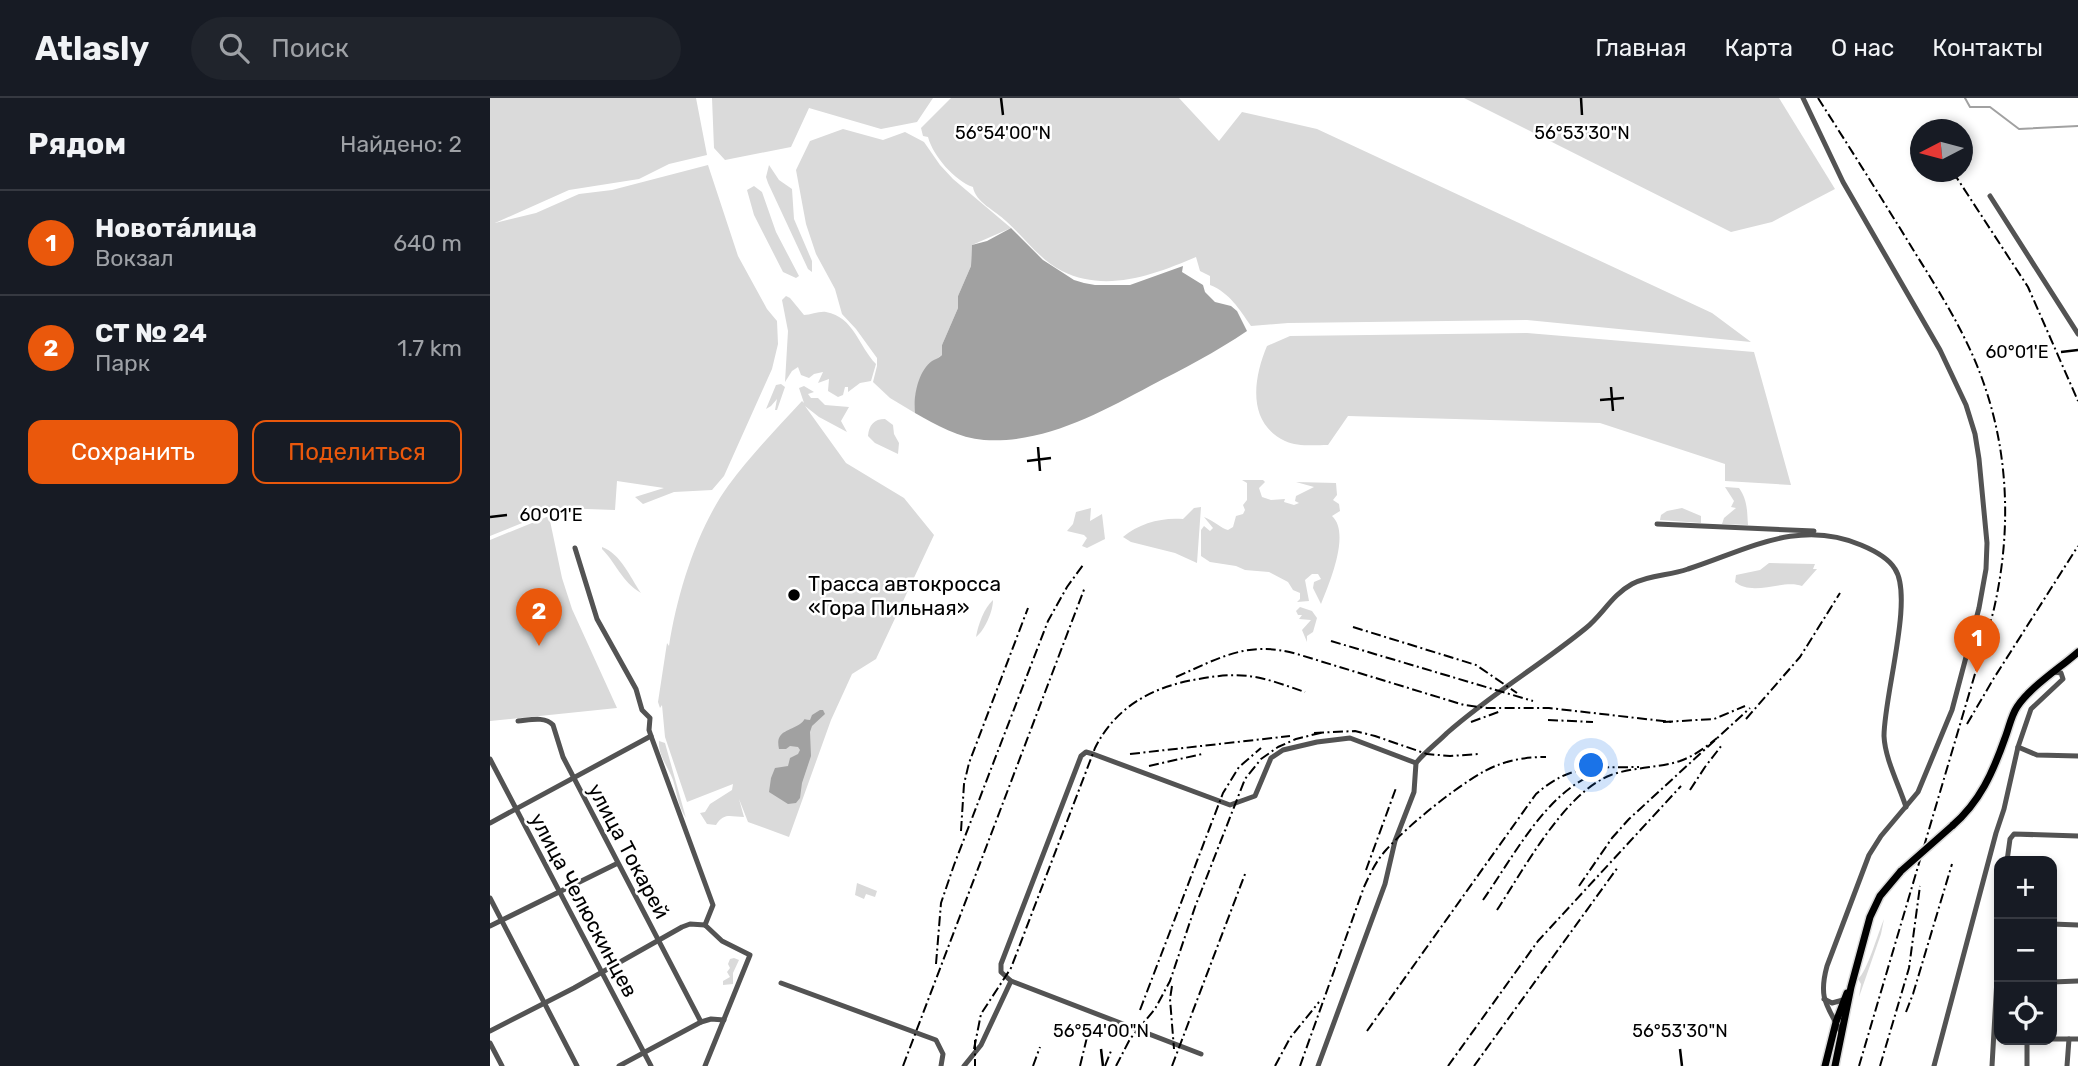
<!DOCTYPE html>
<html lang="ru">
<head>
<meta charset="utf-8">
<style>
	body { margin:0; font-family:Rubik,sans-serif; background:#20242c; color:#f1f3f6 }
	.controls { position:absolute; right:21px; bottom:21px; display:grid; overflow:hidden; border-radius:14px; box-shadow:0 4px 10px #0003 }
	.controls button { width:63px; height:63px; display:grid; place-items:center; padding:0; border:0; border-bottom:2px solid #363941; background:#171b24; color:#f1f3f6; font:35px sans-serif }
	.compass { position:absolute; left:1420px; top:21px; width:63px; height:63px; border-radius:50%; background:#171b24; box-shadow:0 4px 10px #0003; rotate:264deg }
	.you { position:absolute; left:1102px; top:668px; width:24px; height:24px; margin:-18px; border:5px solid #fff; border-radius:50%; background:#1a73e8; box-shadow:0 0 0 10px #1a73e833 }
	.badge { display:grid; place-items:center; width:46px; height:46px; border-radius:50%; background:#ea580c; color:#fff; font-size:23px; font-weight:700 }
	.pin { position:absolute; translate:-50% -58px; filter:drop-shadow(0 2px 4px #0008) }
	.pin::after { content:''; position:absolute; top:37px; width:24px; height:21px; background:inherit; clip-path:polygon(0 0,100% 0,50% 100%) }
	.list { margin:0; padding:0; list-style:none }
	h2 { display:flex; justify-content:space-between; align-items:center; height:91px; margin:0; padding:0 28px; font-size:30px }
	h2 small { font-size:23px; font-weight:400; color:#9ea1a6 }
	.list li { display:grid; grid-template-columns:46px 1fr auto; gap:21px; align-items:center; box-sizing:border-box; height:105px; padding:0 28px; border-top:2px solid #363941 }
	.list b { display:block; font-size:26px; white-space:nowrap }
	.list p { margin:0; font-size:23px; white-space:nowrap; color:#9ea1a6 }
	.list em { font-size:23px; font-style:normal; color:#9ea1a6 }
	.actions { display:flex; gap:14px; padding:21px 28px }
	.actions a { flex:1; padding:16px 0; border:2px solid #ea580c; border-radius:14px; text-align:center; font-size:24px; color:#ea580c }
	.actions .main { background:#ea580c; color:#fff }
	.icon { flex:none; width:38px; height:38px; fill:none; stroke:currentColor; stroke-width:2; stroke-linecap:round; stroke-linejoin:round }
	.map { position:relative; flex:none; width:1588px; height:968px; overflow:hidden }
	header { display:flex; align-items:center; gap:42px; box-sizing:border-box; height:98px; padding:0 35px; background:#171b24; border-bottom:2px solid #363941 }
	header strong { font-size:33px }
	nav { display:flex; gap:38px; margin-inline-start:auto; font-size:24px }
	.search { width:490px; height:63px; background:#20242c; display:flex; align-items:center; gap:18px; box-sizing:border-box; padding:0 24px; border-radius:38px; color:#9ea1a6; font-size:26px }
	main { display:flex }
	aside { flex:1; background:#171b24 }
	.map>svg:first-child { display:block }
	.green { fill:#dadada }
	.water { fill:#a1a1a1 }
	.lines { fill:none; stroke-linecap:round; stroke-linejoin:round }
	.stream { stroke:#a1a1a1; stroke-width:2 }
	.major-casing { stroke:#dbdbdb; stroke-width:10 }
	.minor { stroke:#535353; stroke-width:5 }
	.major { stroke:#000; stroke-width:7 }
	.rail { stroke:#000; stroke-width:2; stroke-dasharray:10 3.5 2 3.5; stroke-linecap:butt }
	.major-bridge-casing { stroke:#dbdbdb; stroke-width:10; stroke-linecap:butt }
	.major-bridge { stroke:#000; stroke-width:7 }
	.ticks { fill:none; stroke:#000; stroke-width:2.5 }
	.poi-dot { fill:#000; stroke:#fff; stroke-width:2.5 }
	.labels { text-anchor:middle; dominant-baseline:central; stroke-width:5; stroke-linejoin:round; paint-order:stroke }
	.poi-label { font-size:21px; fill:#000; stroke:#fff; text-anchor:start }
	.street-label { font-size:21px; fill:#000; stroke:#fff }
	.ticks-label { font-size:18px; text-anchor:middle; fill:#000; stroke:#fff; stroke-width:5; stroke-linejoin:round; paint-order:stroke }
</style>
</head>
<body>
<header>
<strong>Atlasly</strong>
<div class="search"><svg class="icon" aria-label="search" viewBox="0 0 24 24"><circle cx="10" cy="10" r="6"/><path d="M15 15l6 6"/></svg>Поиск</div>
<nav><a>Главная</a><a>Карта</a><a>О нас</a><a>Контакты</a></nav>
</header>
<main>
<aside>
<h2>Рядом<small>Найдено: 2</small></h2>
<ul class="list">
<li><span class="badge">1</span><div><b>Новота́лица</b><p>Вокзал</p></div><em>640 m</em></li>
<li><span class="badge">2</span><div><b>СТ № 24</b><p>Парк</p></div><em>1.7 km</em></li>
</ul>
<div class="actions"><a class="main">Сохранить</a><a>Поделиться</a></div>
</aside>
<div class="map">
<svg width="1588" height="968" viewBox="0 0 1588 968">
	<rect width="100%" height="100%" fill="#fff"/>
	<!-- green -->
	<g class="green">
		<polygon points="0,0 206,0 217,57 179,66 149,81 79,92 5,125 46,115 89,96 122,92 218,67 248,158 277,211 287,223 288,246 282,271 234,378 222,392 184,394 153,406 145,399 174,390 127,383 125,412 69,410 0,438"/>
		<polygon points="222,0 443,0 427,24 391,31 319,10 301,49 235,62 224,50"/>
		<path d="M461,0H689L729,43L752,14L827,31L1222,215L1261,244L1037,222L798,225L761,228C749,211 740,195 720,187V178L710,173L706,159C664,177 616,195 572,173C550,162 534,139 516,123C506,113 485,104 483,89C465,83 443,58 438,39L433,38L431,30Z"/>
		<polygon points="974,0 1289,0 1345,91 1282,124 1241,134"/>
		<path d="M353,31L393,42L415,34L434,44L450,67L463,81L521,130L482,147L481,168L468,198V210L452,247V257C432,269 423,292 425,315L400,300L383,284L387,268V260L366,231L352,216L345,191L326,156L316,126L306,72L320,43Z"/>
		<polygon points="279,67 289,82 302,91 304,121 322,163 322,174 318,171 278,85 276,79"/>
		<polygon points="264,88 272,94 286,134 309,178 306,180 293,174 264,117 257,92"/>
		<path d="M296,198L300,200L314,217C321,217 329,213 336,214C364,219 369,249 386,266L381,283L370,285L358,294V289H355L353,297L348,299L338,293L339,281L328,285L333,274L324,276L319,280L311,277L308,269L302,273L295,284L298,233L292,202Z"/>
		<path d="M1037,235L1264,254L1301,387L1235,383V366L1110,325L858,318L838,347C825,347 808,349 795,343C757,325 763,281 777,248L800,238Z"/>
		<polygon points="291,286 295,289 287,312 285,312 287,301 281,308 276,311 286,287"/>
		<path d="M314,288L324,294L318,296L321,300H328L335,307L359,309L351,323L357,334L329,319L315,308L356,365L414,400L444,437L386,561L362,576L341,622L299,739L258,724L249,701L254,719C241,719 234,714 226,727L217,726L210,715L215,714L220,706L242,692L243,686L197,704L175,639L172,607L170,610L168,604L177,545L179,548C187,496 207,431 238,388C260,358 287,330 312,303L314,305L309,290Z"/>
		<path d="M395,321L403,327L404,336L409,345L408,356L385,345L378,338C379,327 384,321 395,321Z"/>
		<path d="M752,382H773L775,384L769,390L772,399L781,402L795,401L794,404L804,407L809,405L805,403L806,398L824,389L806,384L846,385L847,397L843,402L849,406L850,413L842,418C861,435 839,486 831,506L823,490L824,484L831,481L828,476H822L815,482L819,503L807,504L810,501V495L803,492L798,484L779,474L755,472L746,468L720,464L711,458V432L714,428L720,433L723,430L714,419C723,422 732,431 738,432L743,429L746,418L753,416L755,412L753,407L757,402V385Z"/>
		<path d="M1235,389L1249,390C1258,402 1257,415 1258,427L1232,426L1234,420L1246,410L1241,409L1244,403Z"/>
		<path d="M711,409L707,465L685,455L641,444L633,439C649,425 673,419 693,421L704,410Z"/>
		<polygon points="601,410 600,423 612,416 615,441 597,450 592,448 597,440 594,437 577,433 583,426 586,414"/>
		<polygon points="1192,410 1211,418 1211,425 1170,422 1171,417 1177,413"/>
		<polygon points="59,418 72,480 82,511 127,610 0,623 0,442"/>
		<path d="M112,449C131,456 140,479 151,495C132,484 126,465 112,451Z"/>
		<path d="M1279,465L1325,466L1323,471H1327L1312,488C1293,481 1263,499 1245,484L1246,477L1270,472Z"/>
		<path d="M503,502C503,513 495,532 486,539C488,527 494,510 503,502Z"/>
		<polygon points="810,509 822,513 827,520 823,534 817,538 817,544 812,532 821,522 809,521 812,517 808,517 806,513"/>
		<path d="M169,643L175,645L196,720C188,708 187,695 183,682C178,668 168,658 169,643Z"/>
		<polygon points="367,785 387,793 385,799 376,796 374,801 365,797"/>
		<path d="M1394,821L1391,836L1369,899L1371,886L1368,881C1377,874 1388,835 1394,821Z"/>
		<polygon points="244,860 249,862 243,875 243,886 233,887 233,883 240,879 237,874 240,870 238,866 240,861"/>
	</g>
	<!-- water -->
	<g class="water">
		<path d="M521,130L553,162L584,182L594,185L605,187H640L693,168L692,174L713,187L715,194L725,204L741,208L747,213L757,233C726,254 693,271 660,288C610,315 553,346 494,342C469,340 446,327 425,315C423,299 428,273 442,263C445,261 449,260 452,257V247L468,210V198L481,168L482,147L497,143Z"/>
		<path d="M330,612H333L335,616L322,628L320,634L321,658L312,685L310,700L306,705L298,706L279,694L281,680L285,670L298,668L300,660L308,656L310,652L308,649L300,648L296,651H289C285,633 298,634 310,626C318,620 310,621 320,622L322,617Z"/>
	</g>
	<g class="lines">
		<!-- stream -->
		<polyline class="stream" points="1475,0 1480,9 1500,9 1529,31 1588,28"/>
		<defs>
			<g id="major">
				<path d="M1462,728C1490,704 1503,674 1515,640C1519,630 1521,618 1527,609C1540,589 1570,570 1588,554"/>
				<polyline points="1335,968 1346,924 1357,895"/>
				<polyline points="1345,968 1361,889 1380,819 1390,798 1411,773"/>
			</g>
		</defs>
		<!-- major casing -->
		<use href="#major" class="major-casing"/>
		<!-- minor -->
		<g class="minor">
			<path d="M1313,0L1353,84L1450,252L1476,307L1485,336L1489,361L1497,445L1496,471L1489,510L1462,612L1428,694L1391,738L1379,757L1337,868C1328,901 1337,907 1352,936"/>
			<polyline points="1500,98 1588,236"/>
			<polyline points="1167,426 1324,433"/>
			<polyline points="85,450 107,521 146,591 152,612 160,620 159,632 161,638 223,807 215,827"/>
			<path d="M28,623C40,622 55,618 63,627L73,659L211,924"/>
			<polyline points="1528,649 1547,657 1588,658"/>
			<polyline points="0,661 161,968"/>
			<polyline points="0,725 161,638"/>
			<polyline points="1517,763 1520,741 1524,736 1588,738"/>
			<polyline points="0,800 87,968"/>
			<polyline points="1562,826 1588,827"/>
			<polyline points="0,828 126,766"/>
			<polyline points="1562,884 1588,883"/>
			<polyline points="291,885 446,942 453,956 451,968"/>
			<polyline points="1334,901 1342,905 1353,902"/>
			<polyline points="0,933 84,890 192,829 200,826 215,827"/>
			<polyline points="1562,941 1588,941"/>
			<polyline points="1537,942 1537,968"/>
			<polyline points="0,945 12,968"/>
			<polyline points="711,956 521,883 511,874 511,866 591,658 596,654 603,656 740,707 765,698 781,660 793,652 827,644 860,640 926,665"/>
			<polyline points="129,968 211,924 221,921 234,922"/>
			<polyline points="215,968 260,857 232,843 215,827"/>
			<polyline points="474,968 491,947 521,883"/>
			<path d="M828,968L895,786L905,743L924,694L926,665C935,654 947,645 957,635C1001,596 1051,567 1096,530C1113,516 1122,497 1142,486C1160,476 1179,478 1198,471C1257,452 1309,420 1371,447C1383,452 1398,459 1405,471C1424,499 1394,598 1394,638C1395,661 1409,687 1416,709"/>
			<polyline points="1444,968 1506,735 1514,711 1528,649 1541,611 1573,581 1571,575 1564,574"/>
			<polyline points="1502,968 1509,846"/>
			<polyline points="1577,968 1579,941"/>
		</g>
		<!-- major -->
		<use href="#major" class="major"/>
		<!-- rail -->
		<g class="rail">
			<path d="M1328,0C1358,47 1387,93 1416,140C1436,173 1458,206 1475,241C1518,327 1525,422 1503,515L1369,968"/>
			<polyline points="1430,33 1430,35"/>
			<polyline points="1463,74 1538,189 1588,303"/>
			<polyline points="863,529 986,567 1027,595"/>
			<polyline points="841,543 1043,603"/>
			<path d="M686,579C730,560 757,542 807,556L974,607L997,610H1059L1182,624"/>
			<polyline points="1256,621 1310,559 1350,495"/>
			<polyline points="1058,622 1103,624"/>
			<polyline points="981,624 1011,613"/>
			<polyline points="1173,624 1224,621 1255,608"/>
			<polyline points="1477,626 1504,580 1588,448"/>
			<polyline points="824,635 865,633 885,638 937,656 960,658 988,656"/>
			<polyline points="640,656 800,638"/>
			<polyline points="659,668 712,656"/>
			<polyline points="1200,692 1215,669 1232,647"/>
			<polyline points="471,733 474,686 479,665 538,510"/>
			<polyline points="876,772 906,690"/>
			<polyline points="1089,788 1122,740 1139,721 1260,610"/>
			<path d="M993,802C1024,758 1056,694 1107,675"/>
			<path d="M1007,812C1034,771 1075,694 1121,677C1143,669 1168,670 1190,663C1204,658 1216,649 1227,640"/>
			<polyline points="446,866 451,805 464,767 558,523 577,489 593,467"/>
			<polyline points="682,888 680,901 684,951"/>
			<polyline points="650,912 733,695 749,669 771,650"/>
			<polyline points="1416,914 1423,896 1462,766"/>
			<path d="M877,933L1046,696C1082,665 1105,670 1149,669"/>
			<polyline points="485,942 485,968"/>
			<path d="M484,951L491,916L521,870L605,650C626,608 664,588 709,581C725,578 741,576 758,578C777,580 797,588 815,594"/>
			<polyline points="413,968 595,489"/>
			<polyline points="543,968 550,949"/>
			<polyline points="590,968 600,927"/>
			<polyline points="615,968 621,953"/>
			<polyline points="626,968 640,941 665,911 680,883 705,809 755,681 771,661 788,649 806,641 834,634"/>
			<polyline points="682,968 755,776"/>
			<polyline points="785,968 800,940 829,904"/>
			<path d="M810,968L874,789C880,776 886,763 896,752C917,728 979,677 1008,667C1023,661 1040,659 1056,659"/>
			<polyline points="958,968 1048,843 1191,688"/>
			<polyline points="984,968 1128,769"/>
			<polyline points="1390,968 1419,870 1430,788"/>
		</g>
		<defs>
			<polyline id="major-bridge" points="1411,773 1462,728"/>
		</defs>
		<!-- major-bridge casing -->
		<use href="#major-bridge" class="major-bridge-casing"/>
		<!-- major-bridge -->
		<use href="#major-bridge" class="major-bridge"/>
	</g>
	<!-- ticks -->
	<path class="ticks" d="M511,0L513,17M1091,0L1092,17M1571,254L1588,252M1121,289L1123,313M1110,302L1134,300M548,349L550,373M537,363L561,360M0,419L17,417M611,951L613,968M1190,951L1192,968"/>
	<!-- markers -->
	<circle class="poi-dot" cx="304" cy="497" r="7"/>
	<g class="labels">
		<!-- poi labels -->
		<g class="poi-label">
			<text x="318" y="485">Трасса автокросса<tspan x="318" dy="24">«Гора Пильная»</tspan></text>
		</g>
		<!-- street labels -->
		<g class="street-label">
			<text transform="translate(139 753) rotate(62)">улица Токарей</text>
			<text transform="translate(94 807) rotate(62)">улица Челюскинцев</text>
		</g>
	</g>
	<g class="ticks-label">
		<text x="513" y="41">56°54'00"N</text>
		<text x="1092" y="41">56°53'30"N</text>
		<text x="1527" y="260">60°01'E</text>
		<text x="61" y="423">60°01'E</text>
		<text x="611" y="939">56°54'00"N</text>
		<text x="1190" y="939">56°53'30"N</text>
	</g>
</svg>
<div class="controls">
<button>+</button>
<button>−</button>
<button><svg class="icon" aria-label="locate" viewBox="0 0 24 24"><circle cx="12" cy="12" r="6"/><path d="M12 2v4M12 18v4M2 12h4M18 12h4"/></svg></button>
</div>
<svg class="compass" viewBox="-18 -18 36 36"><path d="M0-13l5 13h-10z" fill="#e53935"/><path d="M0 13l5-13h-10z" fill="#9ea1a6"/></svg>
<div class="you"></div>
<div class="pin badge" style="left:1487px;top:575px">1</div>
<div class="pin badge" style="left:49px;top:548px">2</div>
</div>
</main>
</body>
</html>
